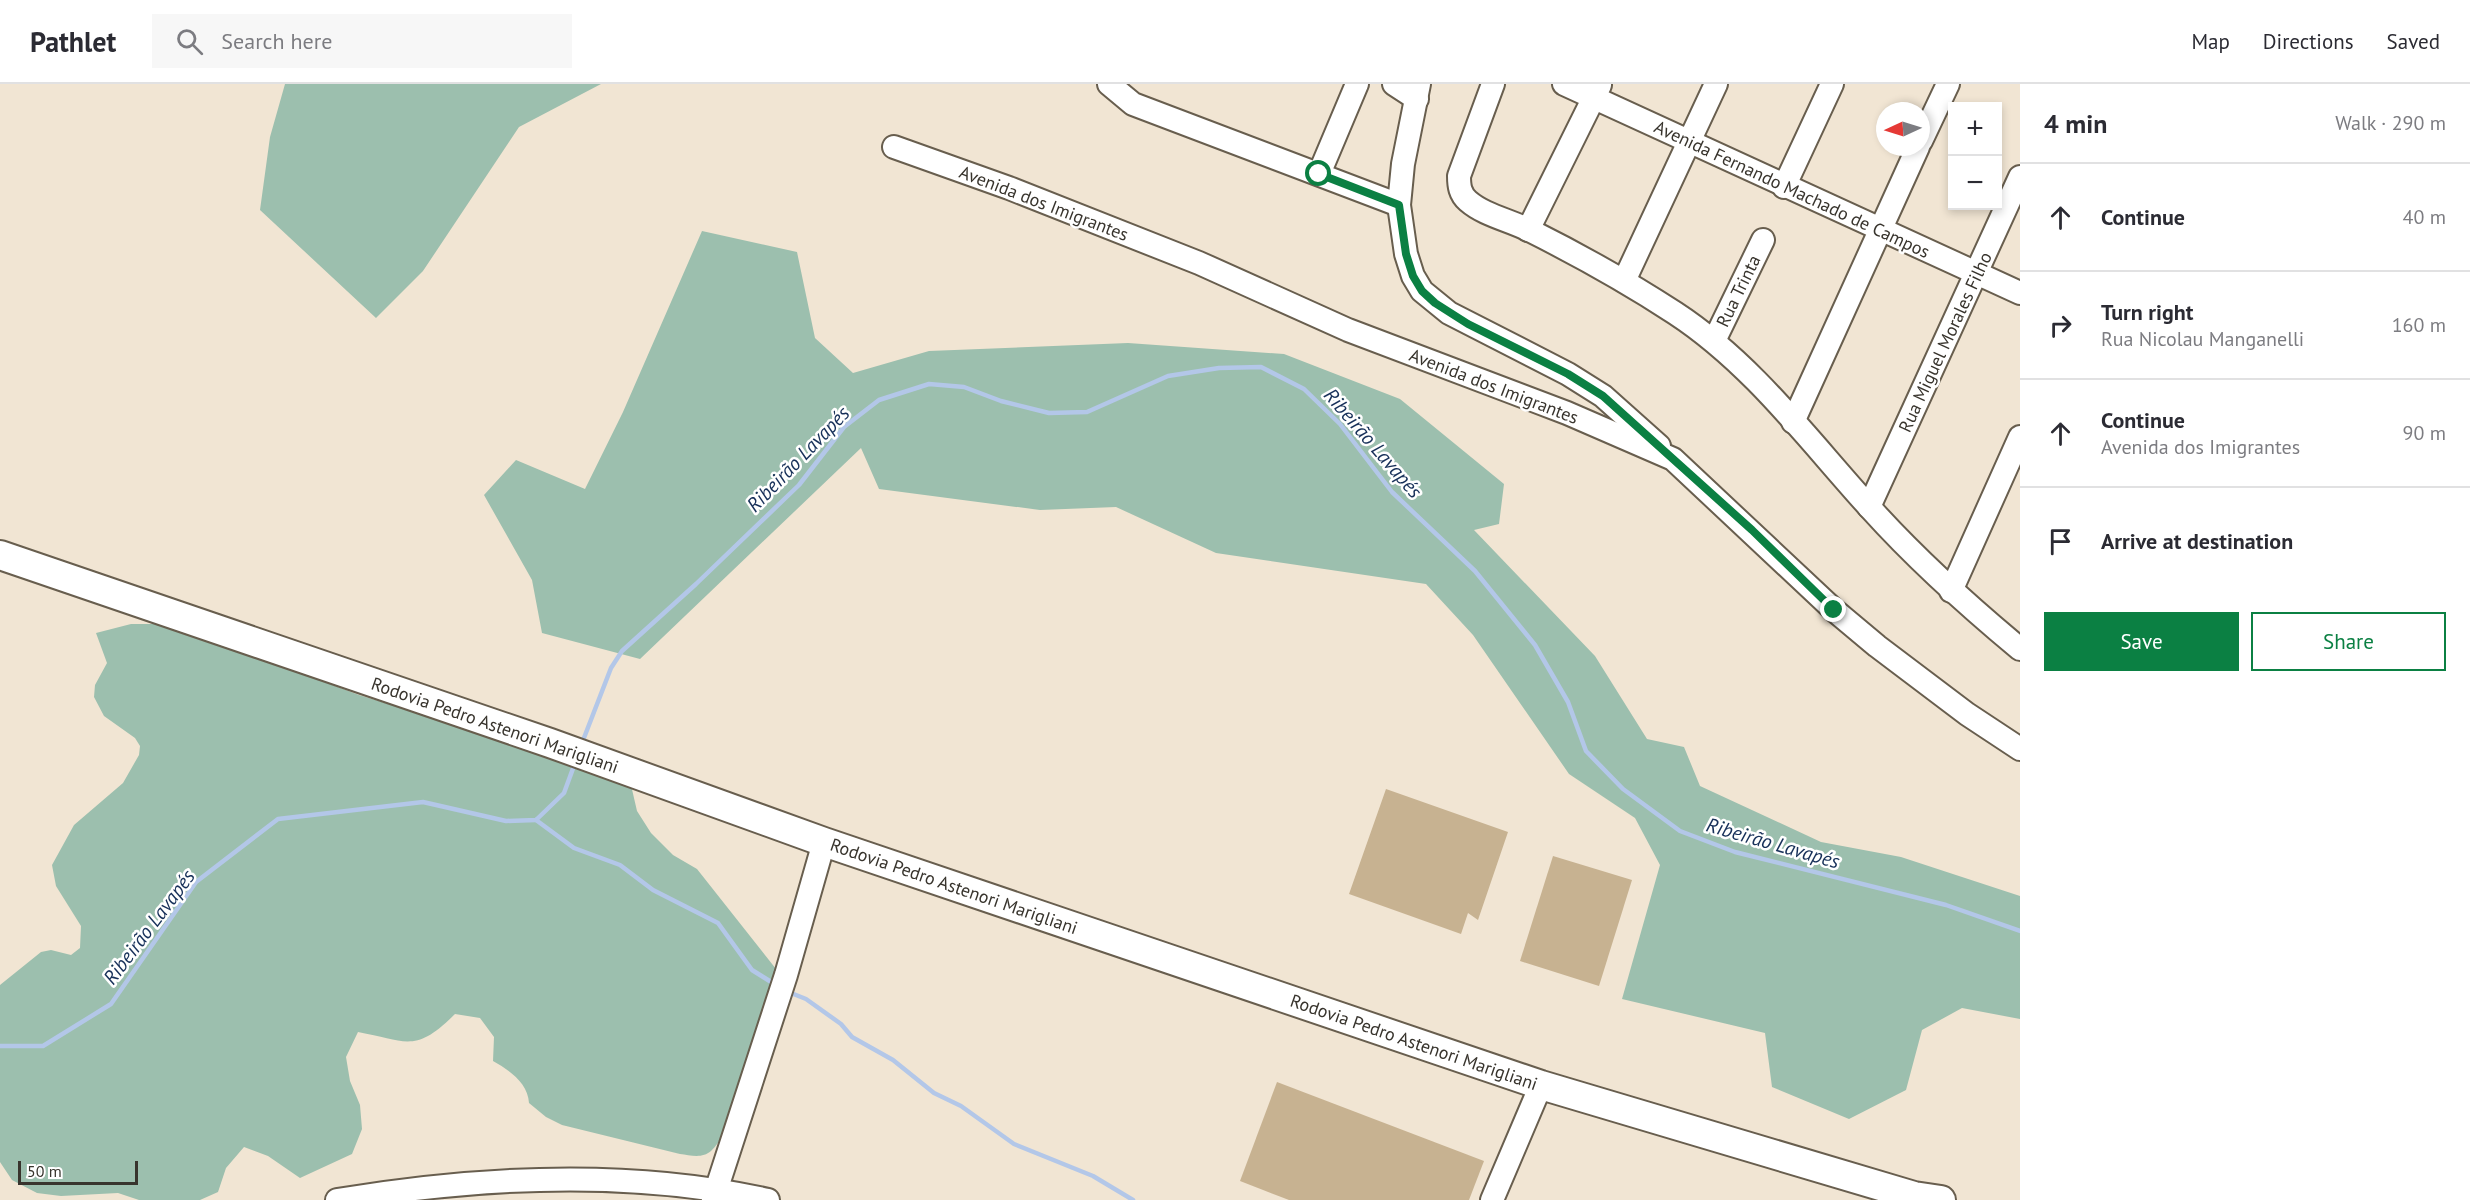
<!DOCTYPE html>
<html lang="en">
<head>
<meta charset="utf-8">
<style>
	body { margin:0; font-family:"PT Sans",sans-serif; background:#f7f7f7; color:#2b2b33 }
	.controls { position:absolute; right:18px; top:18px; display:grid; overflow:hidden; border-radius:0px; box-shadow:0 3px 9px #0003 }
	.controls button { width:54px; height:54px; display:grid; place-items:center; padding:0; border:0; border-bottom:2px solid #e1e1e2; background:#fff; color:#2b2b33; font:30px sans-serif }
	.compass { position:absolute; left:1876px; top:18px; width:54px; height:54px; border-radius:50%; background:#fff; box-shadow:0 3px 9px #0003; rotate:266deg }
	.scale { position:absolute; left:18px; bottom:15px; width:120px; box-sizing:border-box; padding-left:6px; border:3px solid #38342d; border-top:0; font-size:16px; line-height:21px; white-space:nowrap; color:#38342d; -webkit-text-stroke:4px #fff; paint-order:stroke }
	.stop { position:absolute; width:18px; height:18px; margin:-14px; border:4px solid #0b8043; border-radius:50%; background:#fff }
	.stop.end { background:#0b8043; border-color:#fff; box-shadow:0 2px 6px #0008 }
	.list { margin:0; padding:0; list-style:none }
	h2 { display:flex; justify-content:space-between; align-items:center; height:78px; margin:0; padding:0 24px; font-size:26px }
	h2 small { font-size:20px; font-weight:400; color:#7c7c81 }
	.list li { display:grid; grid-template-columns:39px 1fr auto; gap:18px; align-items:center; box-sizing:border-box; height:108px; padding:0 24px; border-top:2px solid #e1e1e2 }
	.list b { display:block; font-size:22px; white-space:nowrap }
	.list p { margin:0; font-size:20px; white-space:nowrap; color:#7c7c81 }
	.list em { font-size:20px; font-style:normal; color:#7c7c81 }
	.actions { display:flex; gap:12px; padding:18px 24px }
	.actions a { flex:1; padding:14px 0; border:2px solid #0b8043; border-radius:0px; text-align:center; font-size:21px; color:#0b8043 }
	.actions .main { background:#0b8043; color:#fff }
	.icon { flex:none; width:33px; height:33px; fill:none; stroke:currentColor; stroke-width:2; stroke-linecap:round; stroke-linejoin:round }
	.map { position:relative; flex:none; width:2020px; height:1116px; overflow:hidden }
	header { display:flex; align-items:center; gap:36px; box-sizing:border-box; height:84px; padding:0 30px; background:#fff; border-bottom:2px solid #e1e1e2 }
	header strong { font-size:28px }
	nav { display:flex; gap:33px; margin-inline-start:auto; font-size:21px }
	.search { width:420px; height:54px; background:#f7f7f7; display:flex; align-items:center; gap:15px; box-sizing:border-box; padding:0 21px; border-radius:0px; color:#7c7c81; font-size:22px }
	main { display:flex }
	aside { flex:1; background:#fff }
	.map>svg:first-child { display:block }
	.green { fill:#9cbfae }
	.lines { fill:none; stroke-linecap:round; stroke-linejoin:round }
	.stream { stroke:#b3c7e8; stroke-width:4.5 }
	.building { fill:#c7b291 }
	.minor-casing { stroke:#685e4e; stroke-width:26 }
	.major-casing { stroke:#685e4e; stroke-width:32 }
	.minor { stroke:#fff; stroke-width:22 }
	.major { stroke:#fff; stroke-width:28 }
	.route { stroke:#0b8043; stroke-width:8 }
	.labels { text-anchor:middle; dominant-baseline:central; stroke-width:5; stroke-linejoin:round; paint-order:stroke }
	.street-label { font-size:18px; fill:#38342d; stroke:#fff }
	.water-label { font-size:20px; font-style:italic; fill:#173059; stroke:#fff }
</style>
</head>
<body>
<header>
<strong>Pathlet</strong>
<div class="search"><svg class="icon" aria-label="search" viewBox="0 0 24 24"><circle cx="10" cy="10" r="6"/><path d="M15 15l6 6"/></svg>Search here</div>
<nav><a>Map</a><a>Directions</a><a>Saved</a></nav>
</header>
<main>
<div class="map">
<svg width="2020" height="1116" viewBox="0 0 2020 1116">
	<rect width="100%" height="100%" fill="#f1e5d3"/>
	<!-- green -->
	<g class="green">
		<polygon points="285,0 601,0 519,43 423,187 376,234 260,126 270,53"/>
		<polygon points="702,147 797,168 815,254 853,289 929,267 1128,259 1284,270 1400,315 1504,400 1499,440 1474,446 1595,572 1647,655 1684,663 1700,702 1821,758 1901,773 2020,812 2020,935 1962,924 1922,946 1906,1006 1849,1035 1772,1003 1765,949 1622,915 1660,781 1635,734 1569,690 1473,551 1426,500 1216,469 1116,423 1040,426 879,405 861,364 640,575 542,549 532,496 484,411 516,376 585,405 623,328"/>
		<path d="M131,540H161L195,549L359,611L499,654L631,701L637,727L651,749L673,771L697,785L776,885C764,924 738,1044 711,1067C702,1075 690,1071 680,1070L562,1041L546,1033L529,1019C528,999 509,986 493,977L494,953L480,934L455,930C415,970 407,957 358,948L346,973L350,997L360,1021L362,1045L352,1070L300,1094L268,1072L244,1063L226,1084L218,1108L200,1116H139L118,1109L61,1112L37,1109L12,1096L0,1078V901L41,868L51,866L71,871L80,864L81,842L56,802L52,781L74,741L123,699L139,671L140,662L135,654L104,632L94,613L95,601L107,579L96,549Z"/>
	</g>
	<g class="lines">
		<!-- stream -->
		<g class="stream">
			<polyline points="582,659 611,584 622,567 696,500 799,401 844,343 879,316 929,300 964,303 1001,317 1049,329 1087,328 1168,292 1219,284 1261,283 1304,305 1340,340 1392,408 1475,487 1535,561 1568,618 1586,667 1623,705 1680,747 1735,768 1946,821 2020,847"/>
			<polyline points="536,736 574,764 620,781 653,806 718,839 752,886 776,901"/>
			<polyline points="786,907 806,915 841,940 852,953 893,976 934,1009 961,1022 1014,1060 1093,1092 1133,1116"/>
			<polyline points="0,962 43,962 111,920 196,798 278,735 423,718 506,737 536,736 564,709 575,679"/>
		</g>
	</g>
	<!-- building -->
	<g class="building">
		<polygon points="1386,705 1508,748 1478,836 1468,829 1461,850 1349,810"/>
		<polygon points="1553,772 1632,796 1599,902 1520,877"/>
		<polygon points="1277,998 1484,1077 1469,1116 1289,1116 1240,1097"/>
	</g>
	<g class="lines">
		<defs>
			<g id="minor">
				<polyline points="1109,0 1133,20 1399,121"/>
				<polyline points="1394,0 1417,15"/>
				<polyline points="1419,0 1403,80 1399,121 1406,170 1413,192 1422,207 1449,229 1568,290 1603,312 1659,362"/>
				<path d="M1493,0L1459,92C1459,102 1460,110 1468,117C1484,131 1509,136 1529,146C1579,171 1629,199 1675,229C1753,280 1809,357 1871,425C1917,476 1967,521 2020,565"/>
				<polyline points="1564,0 2020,209"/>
				<polyline points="1921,57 1948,0"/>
				<polyline points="894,63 1009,104 1199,179 1348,246 1567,329 1673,375 1834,526 1877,562 1967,630 2020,665"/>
				<polyline points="1319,90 1357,0"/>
				<polyline points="1784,103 1832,0"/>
				<polyline points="1528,146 1600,1"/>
				<polyline points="1624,197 1716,0"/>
				<polyline points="1714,257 1763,156"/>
				<polyline points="1793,338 1918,63"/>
				<polyline points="1869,423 2020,93"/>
				<polyline points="1951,507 2020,353"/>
				<path d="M337,1116C477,1093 628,1084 768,1116"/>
				<polyline points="713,1116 786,891 824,758"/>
				<polyline points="1492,1116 1541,1001"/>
			</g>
			<polyline id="major" points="0,471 550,659 824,758 1541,1001 1914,1112 1941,1116"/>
		</defs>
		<!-- minor casing -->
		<use href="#minor" class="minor-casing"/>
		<!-- major casing -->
		<use href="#major" class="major-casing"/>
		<!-- minor -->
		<use href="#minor" class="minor"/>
		<!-- major -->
		<use href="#major" class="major"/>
	</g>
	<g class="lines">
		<!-- route -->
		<polyline class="route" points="1319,90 1399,121 1406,170 1413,192 1422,207 1435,219 1468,240 1568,290 1603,312 1752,446 1834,526"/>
	</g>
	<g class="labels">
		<!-- street labels -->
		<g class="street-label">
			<text transform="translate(1792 105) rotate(25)">Avenida Fernando Machado de Campos</text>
			<text transform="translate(1044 119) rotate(21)">Avenida dos Imigrantes</text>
			<text transform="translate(1738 207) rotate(-64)">Rua Trinta</text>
			<text transform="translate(1945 258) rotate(-65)">Rua Miguel Morales Filho</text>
			<text transform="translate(1494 302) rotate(21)">Avenida dos Imigrantes</text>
			<text transform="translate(495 641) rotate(19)">Rodovia Pedro Astenori Marigliani</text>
			<text transform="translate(954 802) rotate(19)">Rodovia Pedro Astenori Marigliani</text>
			<text transform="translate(1414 958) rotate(19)">Rodovia Pedro Astenori Marigliani</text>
		</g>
		<!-- water labels -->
		<g class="water-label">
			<text transform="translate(1373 359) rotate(49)">Ribeirão Lavapés</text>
			<text transform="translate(798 375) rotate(-46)">Ribeirão Lavapés</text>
			<text transform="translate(1773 759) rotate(16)">Ribeirão Lavapés</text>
			<text transform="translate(149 843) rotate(-53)">Ribeirão Lavapés</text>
		</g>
	</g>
</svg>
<div class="controls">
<button>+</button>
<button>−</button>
</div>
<svg class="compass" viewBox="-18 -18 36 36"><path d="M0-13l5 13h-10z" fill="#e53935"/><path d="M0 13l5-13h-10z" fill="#7c7c81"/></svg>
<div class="scale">50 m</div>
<div class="stop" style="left:1319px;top:90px"></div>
<div class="stop end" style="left:1834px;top:526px"></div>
</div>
<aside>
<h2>4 min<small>Walk · 290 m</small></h2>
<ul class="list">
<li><svg class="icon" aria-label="ahead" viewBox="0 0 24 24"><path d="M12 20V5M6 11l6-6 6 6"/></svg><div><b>Continue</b></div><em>40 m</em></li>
<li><svg class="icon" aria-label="right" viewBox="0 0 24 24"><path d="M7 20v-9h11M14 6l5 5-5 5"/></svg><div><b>Turn right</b><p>Rua Nicolau Manganelli</p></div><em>160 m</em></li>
<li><svg class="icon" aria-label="ahead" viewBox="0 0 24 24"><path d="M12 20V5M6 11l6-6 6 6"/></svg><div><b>Continue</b><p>Avenida dos Imigrantes</p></div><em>90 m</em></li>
<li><svg class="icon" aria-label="arrive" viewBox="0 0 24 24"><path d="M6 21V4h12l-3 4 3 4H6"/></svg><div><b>Arrive at destination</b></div></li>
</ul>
<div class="actions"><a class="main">Save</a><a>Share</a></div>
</aside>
</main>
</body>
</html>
